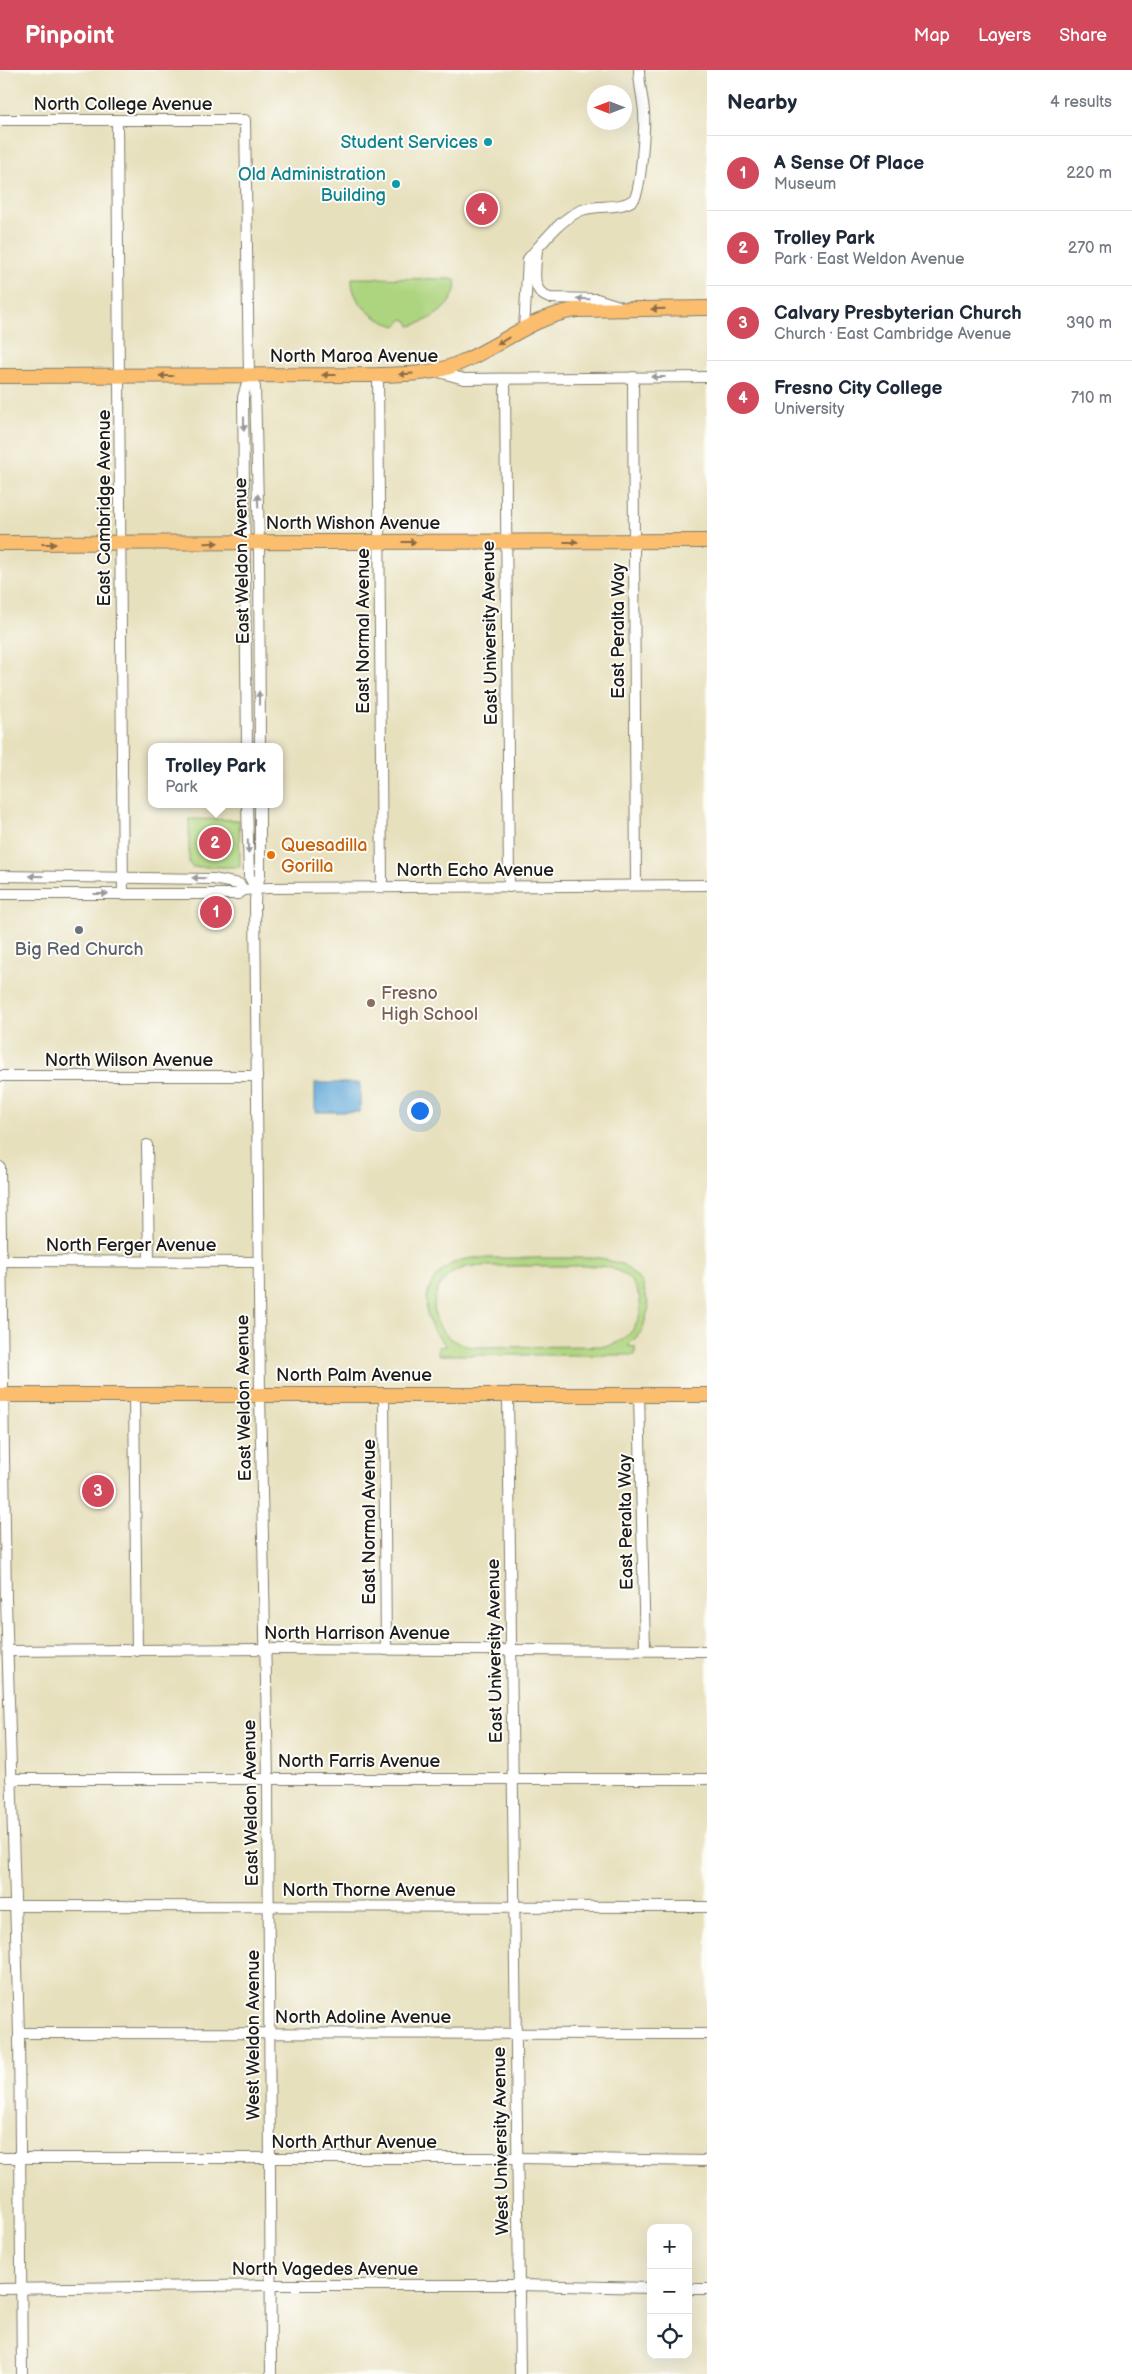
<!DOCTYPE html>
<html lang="en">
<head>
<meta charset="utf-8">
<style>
	body { margin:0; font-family:"Balsamiq Sans",sans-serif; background:#f2f2f3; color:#1f2937 }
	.controls { position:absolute; right:15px; bottom:15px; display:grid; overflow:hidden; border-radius:10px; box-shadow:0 5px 20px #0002 }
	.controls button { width:45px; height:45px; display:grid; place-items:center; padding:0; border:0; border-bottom:1px solid #e0e1e3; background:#fff; color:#1f2937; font:25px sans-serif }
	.compass { position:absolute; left:587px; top:15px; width:45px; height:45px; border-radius:50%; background:#fff; box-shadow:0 5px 20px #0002; rotate:270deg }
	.you { position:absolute; left:419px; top:1040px; width:18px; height:18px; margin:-12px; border:4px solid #fff; border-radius:50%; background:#1a73e8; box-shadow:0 0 0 8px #1a73e833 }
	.badge { display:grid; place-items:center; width:32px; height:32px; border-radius:50%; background:#d1495b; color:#fff; font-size:16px; font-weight:700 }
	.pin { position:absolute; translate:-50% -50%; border:2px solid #fff; box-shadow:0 1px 5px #0006 }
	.popup { position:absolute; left:148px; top:673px; width:135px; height:65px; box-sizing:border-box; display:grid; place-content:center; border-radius:10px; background:#fff; filter:drop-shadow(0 1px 4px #0005); font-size:16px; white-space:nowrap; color:#747a83 }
	.popup b { font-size:19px; color:#1f2937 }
	.popup::after { content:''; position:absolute; left:50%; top:100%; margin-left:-10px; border:10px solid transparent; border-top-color:#fff }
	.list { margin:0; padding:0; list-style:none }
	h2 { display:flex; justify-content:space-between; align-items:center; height:65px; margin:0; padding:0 20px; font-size:21px }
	h2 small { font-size:16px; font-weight:400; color:#747a83 }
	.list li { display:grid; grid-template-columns:32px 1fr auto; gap:15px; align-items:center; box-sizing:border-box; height:75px; padding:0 20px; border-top:1px solid #e0e1e3 }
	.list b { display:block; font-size:19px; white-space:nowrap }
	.list p { margin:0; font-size:16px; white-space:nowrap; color:#747a83 }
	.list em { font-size:16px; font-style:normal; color:#747a83 }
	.icon { flex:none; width:28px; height:28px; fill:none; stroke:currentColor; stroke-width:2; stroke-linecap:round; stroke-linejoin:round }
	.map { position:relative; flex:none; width:707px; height:2304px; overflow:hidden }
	header { display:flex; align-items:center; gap:30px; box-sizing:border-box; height:70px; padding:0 25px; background:#d1495b; color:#fff }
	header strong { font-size:24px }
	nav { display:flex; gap:28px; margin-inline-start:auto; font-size:18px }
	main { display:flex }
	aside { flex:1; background:#fff }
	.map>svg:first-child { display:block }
	.green { fill:#add47e; stroke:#64784d; fill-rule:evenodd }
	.water { fill:#62a9d9; stroke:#3f627a }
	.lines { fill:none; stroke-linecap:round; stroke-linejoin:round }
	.minor-casing { stroke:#827e6c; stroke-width:12 }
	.major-casing { stroke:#827e6c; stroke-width:16 }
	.minor { stroke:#fff; stroke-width:10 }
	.major { stroke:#fbbd6e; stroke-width:14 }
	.oneway { fill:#999 }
	.oneway2 { fill:#8c6c45 }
	.culture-dot { fill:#0f9aa8; stroke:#fdfcf7; stroke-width:2 }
	.food-dot { fill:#e8710a; stroke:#fdfcf7; stroke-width:2 }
	.worship-dot { fill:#6b7280; stroke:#fdfcf7; stroke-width:2 }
	.education-dot { fill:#8d6e63; stroke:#fdfcf7; stroke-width:2 }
	.labels { text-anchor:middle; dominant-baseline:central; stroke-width:4; stroke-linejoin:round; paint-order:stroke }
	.street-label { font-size:18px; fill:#1c1c1c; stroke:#fdfcf7 }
	.culture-label { font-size:18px; fill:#0d838f; stroke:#fdfcf7; text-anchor:end }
	.food-label { font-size:18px; fill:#c56008; stroke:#fdfcf7; text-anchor:start }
	.worship-label { font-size:18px; fill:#5b616d; stroke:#fdfcf7 }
	.education-label { font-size:18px; fill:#785e54; stroke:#fdfcf7; text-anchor:start }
</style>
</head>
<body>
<header>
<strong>Pinpoint</strong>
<nav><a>Map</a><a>Layers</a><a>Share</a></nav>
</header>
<main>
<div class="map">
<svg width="707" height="2304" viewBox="0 0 707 2304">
	<rect width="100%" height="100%" fill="#fdfcf7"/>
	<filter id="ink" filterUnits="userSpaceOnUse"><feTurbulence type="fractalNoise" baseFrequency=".02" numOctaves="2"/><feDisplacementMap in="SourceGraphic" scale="10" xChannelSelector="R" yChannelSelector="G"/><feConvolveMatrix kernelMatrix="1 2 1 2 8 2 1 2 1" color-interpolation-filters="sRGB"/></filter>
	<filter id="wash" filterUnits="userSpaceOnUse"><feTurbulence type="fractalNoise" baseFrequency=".0096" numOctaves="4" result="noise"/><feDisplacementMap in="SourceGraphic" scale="20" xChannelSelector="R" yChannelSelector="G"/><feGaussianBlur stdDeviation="1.12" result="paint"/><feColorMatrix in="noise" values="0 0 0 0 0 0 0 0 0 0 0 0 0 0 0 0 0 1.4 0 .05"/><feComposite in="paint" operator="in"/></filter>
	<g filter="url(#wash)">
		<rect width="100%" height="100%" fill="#e7e0bd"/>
		<!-- green -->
		<g class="green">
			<path d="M352,208L455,209C460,233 430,252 410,256L408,251L403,249L396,256C374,250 351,233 352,208Z"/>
			<polygon points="189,749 239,750 240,797 192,797 189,793"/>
			<path d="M474,1188H600L624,1195L642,1212L649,1237L642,1261L628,1276L635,1277V1285H438V1277L447,1276C410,1245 425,1192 474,1188ZM474,1196H600C650,1201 655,1264 607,1276L474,1277C421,1272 421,1201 474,1196Z"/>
		</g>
		<!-- water -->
		<rect class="water" x="315" y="1013" width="45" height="29"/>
	</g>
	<g filter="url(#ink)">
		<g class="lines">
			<defs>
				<g id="minor">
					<polyline points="0,50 245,50 249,306 243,327 247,677"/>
					<polyline points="117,51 123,825"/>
					<path d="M537,179C536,197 529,222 550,228L597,229L619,236"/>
					<path d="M524,259L528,189C543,172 561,148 582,140C597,134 622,140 634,129C641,121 645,55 644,42C643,28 639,15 639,0"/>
					<polyline points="435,301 464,309 707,307"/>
					<polyline points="378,305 382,817"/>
					<polyline points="249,306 255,317 259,473 260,677"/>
					<polyline points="633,307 636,815"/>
					<polyline points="505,309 509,817"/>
					<polyline points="247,734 249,806 256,819"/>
					<polyline points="260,734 260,806 256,819 255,832 260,1324 268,1707 271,2304"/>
					<polyline points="0,806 213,809 239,814 244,820"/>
					<polyline points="0,824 238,824 244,820 268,818 707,815"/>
					<polyline points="0,1006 257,1006"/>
					<polyline points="147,1075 149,1190"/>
					<polyline points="0,1097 6,1530 19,1963 22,2304"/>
					<polyline points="2,1191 259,1192"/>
					<polyline points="384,1324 386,1580"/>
					<polyline points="508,1324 520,2304"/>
					<polyline points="639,1324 645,1580"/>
					<polyline points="134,1325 137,1581"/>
					<polyline points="8,1581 265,1579 707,1581"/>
					<polyline points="11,1709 707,1709"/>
					<polyline points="0,1836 707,1837"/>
					<polyline points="19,1963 707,1964"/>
					<polyline points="0,2088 519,2088 707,2091"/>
					<polyline points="0,2219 271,2215 519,2215 651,2218"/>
					<polyline points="688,2219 707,2219"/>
				</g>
				<g id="major">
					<path d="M0,306L378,305C404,304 432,305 457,294C498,278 532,246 576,240L707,238"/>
					<polyline points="0,473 707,471"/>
					<polyline points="0,1325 707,1325"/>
				</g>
			</defs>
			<!-- minor casing -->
			<use href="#minor" class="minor-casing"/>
			<!-- major casing -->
			<use href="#major" class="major-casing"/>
			<!-- minor -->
			<use href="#minor" class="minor"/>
			<!-- major -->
			<use href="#major" class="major"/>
		</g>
		<!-- one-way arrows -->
		<defs><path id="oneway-solid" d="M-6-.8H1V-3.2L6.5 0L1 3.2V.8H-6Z" transform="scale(1.25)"/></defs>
		<g class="oneway">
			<use href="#oneway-solid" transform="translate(583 229) rotate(-179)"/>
			<use href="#oneway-solid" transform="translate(658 307) rotate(180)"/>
			<use href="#oneway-solid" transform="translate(244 354) rotate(90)"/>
			<use href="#oneway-solid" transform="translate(258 431) rotate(-92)"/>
			<use href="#oneway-solid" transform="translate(259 628) rotate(-90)"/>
			<use href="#oneway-solid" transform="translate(248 777) rotate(88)"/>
			<use href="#oneway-solid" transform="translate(36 806) rotate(-179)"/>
			<use href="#oneway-solid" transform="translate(199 808) rotate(-179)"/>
			<use href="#oneway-solid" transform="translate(101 824)"/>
		</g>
		<g class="oneway2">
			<use href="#oneway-solid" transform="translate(658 239) rotate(179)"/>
			<use href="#oneway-solid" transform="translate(503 271) rotate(149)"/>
			<use href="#oneway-solid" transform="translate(406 304) rotate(177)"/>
			<use href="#oneway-solid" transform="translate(329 305) rotate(180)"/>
			<use href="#oneway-solid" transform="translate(166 306) rotate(180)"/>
			<use href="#oneway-solid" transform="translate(409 472)"/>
			<use href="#oneway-solid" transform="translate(571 472)"/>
			<use href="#oneway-solid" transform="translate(211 473) rotate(-1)"/>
			<use href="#oneway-solid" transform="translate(49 474)"/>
		</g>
	</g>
	<!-- markers -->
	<g class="culture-dot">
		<circle cx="488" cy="72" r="5"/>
		<circle cx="396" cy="114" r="5"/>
	</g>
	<circle class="food-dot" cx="271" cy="785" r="5"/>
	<circle class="worship-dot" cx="79" cy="860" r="5"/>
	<circle class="education-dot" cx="371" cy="933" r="5"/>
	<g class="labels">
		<!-- street labels -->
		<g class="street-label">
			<text x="123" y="34">North College Avenue</text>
			<text x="354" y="286">North Maroa Avenue</text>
			<text transform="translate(104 438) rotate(-90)">East Cambridge Avenue</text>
			<text x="353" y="453">North Wishon Avenue</text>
			<text transform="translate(242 491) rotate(-91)">East Weldon Avenue</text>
			<text transform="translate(363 561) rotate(-90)">East Normal Avenue</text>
			<text transform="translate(618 561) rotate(-90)">East Peralta Way</text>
			<text transform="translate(490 563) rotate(-91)">East University Avenue</text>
			<text x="475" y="800">North Echo Avenue</text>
			<text x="129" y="990">North Wilson Avenue</text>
			<text x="131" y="1175">North Ferger Avenue</text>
			<text x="354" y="1305">North Palm Avenue</text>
			<text transform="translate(244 1328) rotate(-91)">East Weldon Avenue</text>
			<text transform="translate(369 1452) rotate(-90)">East Normal Avenue</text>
			<text transform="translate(626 1452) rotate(-91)">East Peralta Way</text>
			<text x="357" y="1563">North Harrison Avenue</text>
			<text transform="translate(495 1581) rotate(-91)">East University Avenue</text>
			<text x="359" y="1691">North Farris Avenue</text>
			<text transform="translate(251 1733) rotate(-91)">East Weldon Avenue</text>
			<text x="369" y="1820">North Thorne Avenue</text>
			<text x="363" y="1947">North Adoline Avenue</text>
			<text transform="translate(253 1965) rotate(-90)">West Weldon Avenue</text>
			<text transform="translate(501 2071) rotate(-91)">West University Avenue</text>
			<text x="354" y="2072">North Arthur Avenue</text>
			<text x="325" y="2199">North Vagedes Avenue</text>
		</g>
		<!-- culture labels -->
		<g class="culture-label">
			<text x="478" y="72">Student Services</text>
			<text x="386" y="104">Old Administration<tspan x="386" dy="21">Building</tspan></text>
		</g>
		<!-- food labels -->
		<g class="food-label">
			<text x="281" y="775">Quesadilla<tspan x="281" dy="21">Gorilla</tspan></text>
		</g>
		<!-- worship labels -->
		<g class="worship-label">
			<text x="79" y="879">Big Red Church</text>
		</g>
		<!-- education labels -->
		<g class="education-label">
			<text x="381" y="923">Fresno<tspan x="381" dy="21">High School</tspan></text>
		</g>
	</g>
</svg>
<div class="controls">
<button>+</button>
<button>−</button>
<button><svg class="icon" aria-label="locate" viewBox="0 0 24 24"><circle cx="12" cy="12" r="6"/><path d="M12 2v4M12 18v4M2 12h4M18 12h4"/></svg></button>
</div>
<svg class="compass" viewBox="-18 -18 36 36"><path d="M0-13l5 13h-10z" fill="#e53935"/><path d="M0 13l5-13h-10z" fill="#747a83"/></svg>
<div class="you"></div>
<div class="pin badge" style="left:216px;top:842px">1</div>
<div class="pin badge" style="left:215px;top:773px">2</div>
<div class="popup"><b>Trolley Park</b>Park</div>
<div class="pin badge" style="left:98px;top:1421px">3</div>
<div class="pin badge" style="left:482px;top:139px">4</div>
</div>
<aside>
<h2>Nearby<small>4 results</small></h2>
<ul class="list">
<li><span class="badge">1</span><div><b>A Sense Of Place</b><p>Museum</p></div><em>220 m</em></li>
<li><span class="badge">2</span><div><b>Trolley Park</b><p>Park · East Weldon Avenue</p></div><em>270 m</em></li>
<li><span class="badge">3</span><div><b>Calvary Presbyterian Church</b><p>Church · East Cambridge Avenue</p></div><em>390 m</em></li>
<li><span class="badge">4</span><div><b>Fresno City College</b><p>University</p></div><em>710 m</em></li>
</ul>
</aside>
</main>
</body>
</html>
